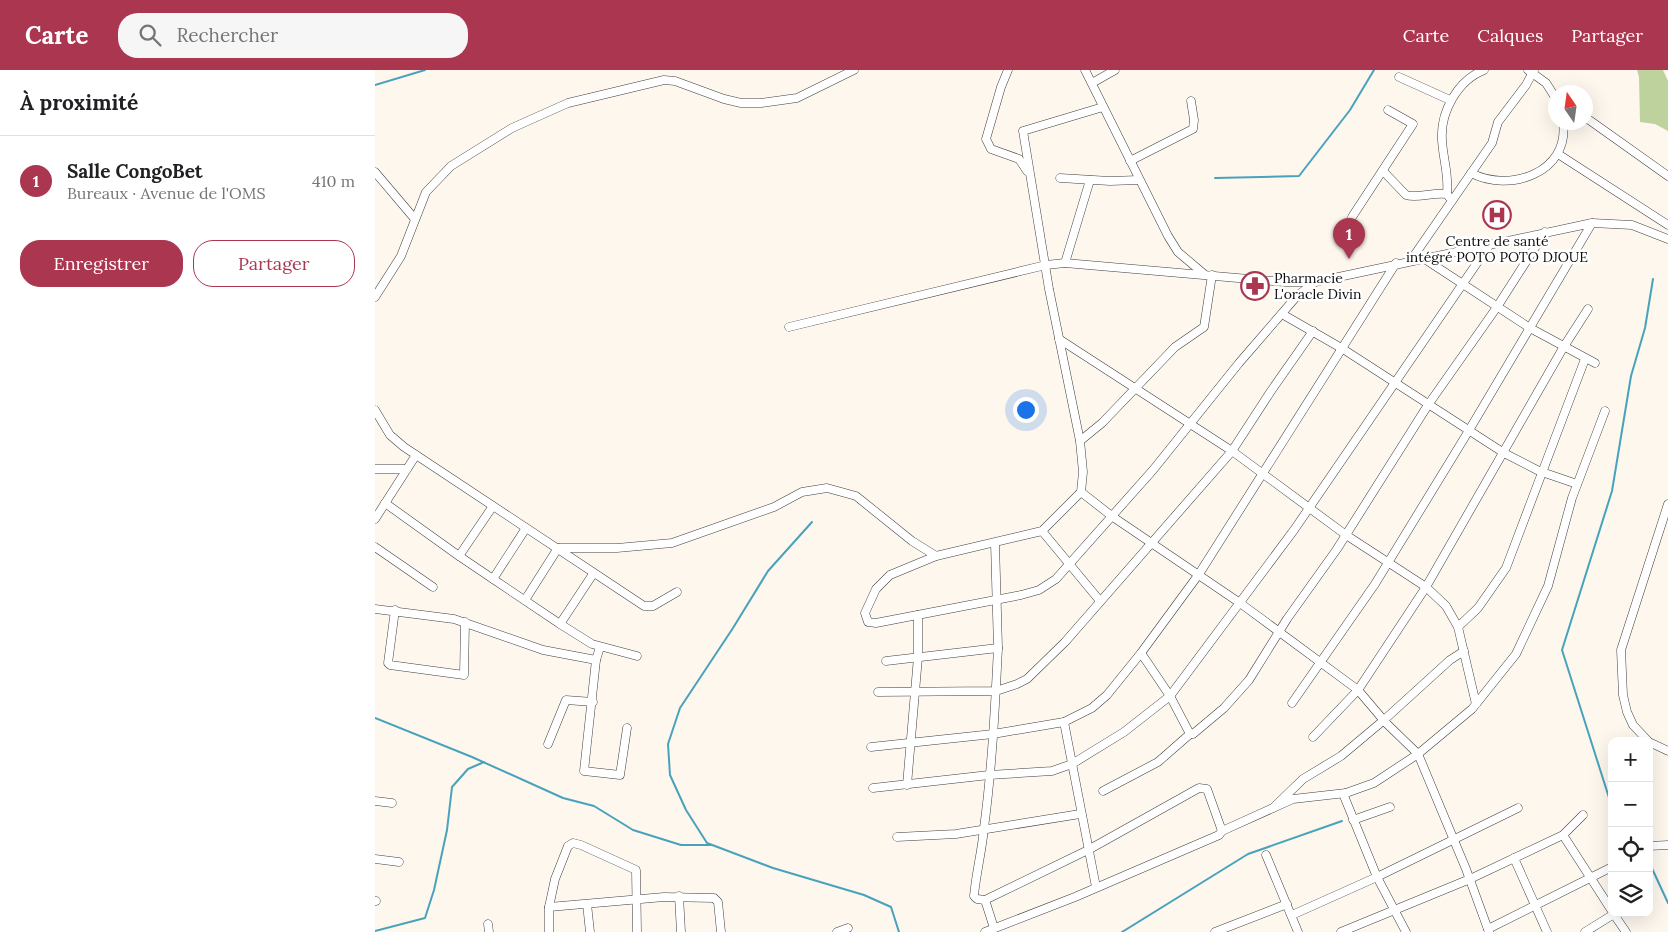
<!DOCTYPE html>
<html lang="fr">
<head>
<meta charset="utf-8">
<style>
	body { margin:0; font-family:Lora,serif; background:#f6f6f6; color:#202124 }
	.controls { position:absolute; right:15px; bottom:15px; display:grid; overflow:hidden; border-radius:10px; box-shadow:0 5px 20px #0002 }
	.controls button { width:45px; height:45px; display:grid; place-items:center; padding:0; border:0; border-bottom:1px solid #e0e0e0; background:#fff; color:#202124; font:25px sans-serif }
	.compass { position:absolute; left:1173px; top:15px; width:45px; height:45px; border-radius:50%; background:#fff; box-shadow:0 5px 20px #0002; rotate:347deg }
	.you { position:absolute; left:650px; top:339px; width:18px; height:18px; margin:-12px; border:4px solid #fff; border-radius:50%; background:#1a73e8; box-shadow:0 0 0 8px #1a73e833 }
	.badge { display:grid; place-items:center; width:32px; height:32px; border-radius:50%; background:#ab3650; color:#fff; font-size:16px; font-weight:700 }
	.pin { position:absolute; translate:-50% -41px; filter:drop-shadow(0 1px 2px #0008) }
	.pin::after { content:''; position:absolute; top:26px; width:18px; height:15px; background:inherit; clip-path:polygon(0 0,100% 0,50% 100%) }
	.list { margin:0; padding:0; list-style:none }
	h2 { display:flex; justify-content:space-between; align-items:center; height:65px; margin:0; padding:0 20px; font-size:21px }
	h2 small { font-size:16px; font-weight:400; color:#757577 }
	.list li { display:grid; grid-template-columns:32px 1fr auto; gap:15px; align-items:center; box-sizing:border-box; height:90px; padding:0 20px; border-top:1px solid #e0e0e0 }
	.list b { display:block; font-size:19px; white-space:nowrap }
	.list p { margin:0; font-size:16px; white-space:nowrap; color:#757577 }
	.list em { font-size:16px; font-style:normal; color:#757577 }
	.actions { display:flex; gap:10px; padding:15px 20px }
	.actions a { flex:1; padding:11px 0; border:1px solid #ab3650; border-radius:20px; text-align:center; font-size:18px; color:#ab3650 }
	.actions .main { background:#ab3650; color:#fff }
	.icon { flex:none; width:28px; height:28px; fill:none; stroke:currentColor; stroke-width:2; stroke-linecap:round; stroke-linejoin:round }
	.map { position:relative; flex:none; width:1293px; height:862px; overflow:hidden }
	header { display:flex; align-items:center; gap:30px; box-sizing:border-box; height:70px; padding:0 25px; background:#ab3650; color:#fff }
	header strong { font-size:24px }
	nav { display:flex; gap:28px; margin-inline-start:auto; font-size:18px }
	.search { width:350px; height:45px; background:#f6f6f6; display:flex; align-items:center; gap:12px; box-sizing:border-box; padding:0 18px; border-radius:20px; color:#757577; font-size:19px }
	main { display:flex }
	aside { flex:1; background:#fff }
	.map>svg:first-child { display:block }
	.forest { fill:#bed29d }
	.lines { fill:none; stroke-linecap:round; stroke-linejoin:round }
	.stream { stroke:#49a2bc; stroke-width:2 }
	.minor-casing { stroke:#3f3f3f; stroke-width:9 }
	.minor { stroke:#fff; stroke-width:8 }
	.labels { text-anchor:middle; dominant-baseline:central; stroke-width:5; stroke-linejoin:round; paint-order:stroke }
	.poi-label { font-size:14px; fill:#0c0c0c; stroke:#fff }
</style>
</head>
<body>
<header>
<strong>Carte</strong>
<div class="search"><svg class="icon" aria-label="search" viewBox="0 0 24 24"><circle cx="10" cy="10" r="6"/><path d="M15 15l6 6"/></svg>Rechercher</div>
<nav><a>Carte</a><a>Calques</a><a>Partager</a></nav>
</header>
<main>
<aside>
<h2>À proximité<small></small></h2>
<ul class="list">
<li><span class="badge">1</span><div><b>Salle CongoBet</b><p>Bureaux · Avenue de l'OMS</p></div><em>410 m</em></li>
</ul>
<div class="actions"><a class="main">Enregistrer</a><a>Partager</a></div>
</aside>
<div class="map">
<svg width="1293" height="862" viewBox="0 0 1293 862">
	<rect width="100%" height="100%" fill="#fdf7ee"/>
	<!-- forest -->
	<polygon class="forest" points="1262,0 1288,0 1293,11 1293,61 1280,54 1265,52 1264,7"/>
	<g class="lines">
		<!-- stream -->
		<g class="stream">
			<polyline points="0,15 50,0"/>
			<polyline points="840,108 924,106 975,40 999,0"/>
			<polyline points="437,452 393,501 358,558 305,638 293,674 295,705 311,740 332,773 398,798 489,825 516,837 524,862"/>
			<polyline points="0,648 97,687 188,728 219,736 258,760 306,775 336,775"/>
			<polyline points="1237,737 1187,580 1237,421 1256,306 1270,258 1278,209"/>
			<polyline points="1274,792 1293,833"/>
			<polyline points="0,861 50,848 59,820 72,760 77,717 93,699 109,692"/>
			<polyline points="747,862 873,784 967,751"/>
		</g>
		<defs>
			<g id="minor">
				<polyline points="633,0 626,17 611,69 616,79 644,89 652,101"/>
				<polyline points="710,0 793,166 803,182 829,204"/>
				<polyline points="1153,0 1171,13 1180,27"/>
				<polyline points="1024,7 1075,30"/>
				<polyline points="717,13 740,0"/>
				<polyline points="728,37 648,61 674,219 705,371 708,402 706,422 667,461 561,486 515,505 501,519 490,543 493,552 501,553 646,525 664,520 681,509 778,400 864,293 922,226 940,212"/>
				<polyline points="1210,47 1293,106"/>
				<polyline points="1183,84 1293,155"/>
				<polyline points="755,91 818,59 819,50 816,31"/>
				<path d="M1008,101L1031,125C1043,129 1056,122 1072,124L1074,127"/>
				<polyline points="0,102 39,148"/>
				<path d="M1096,103C1134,123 1195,103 1188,52"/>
				<polyline points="685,108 735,111 763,110"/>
				<path d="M1072,124C1074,104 1068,89 1067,70C1065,42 1083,10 1109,0"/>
				<polyline points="977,147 1038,54 1013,40"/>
				<polyline points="1048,188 1155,258 1220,293"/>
				<polyline points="1036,190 1117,73 1123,52 1151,15 1159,0"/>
				<polyline points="690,193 715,110"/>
				<polyline points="0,227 26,186 51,122 76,96 137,58 193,33 289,10 300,11 349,29 366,33 386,33 422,28 479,0"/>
				<polyline points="907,244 968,279 1129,383 1164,401 1202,414"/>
				<polyline points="414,257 671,195 690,193 909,212 940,212 1217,153 1257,155 1293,169"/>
				<polyline points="684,269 857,381 971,465 1051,517 1071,536 1083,557 1101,634"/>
				<polyline points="0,340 15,365 29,377 269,536 278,536 302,522"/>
				<polyline points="705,371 727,353 800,277 829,257 837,205"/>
				<polyline points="0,399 32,399"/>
				<polyline points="706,422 738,447 865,533 983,620 1011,653 1043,684 1091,799 1114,862"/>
				<polyline points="10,433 84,486 118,436"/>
				<polyline points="0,449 41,385"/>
				<polyline points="151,458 118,509 185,554 218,504"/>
				<polyline points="667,461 725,531"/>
				<polyline points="0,477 58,517"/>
				<polyline points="183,478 242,478 297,473 399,437 427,422 452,418 481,426 537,471 561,486"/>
				<polyline points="84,486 118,509"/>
				<polyline points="150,530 183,478"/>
				<polyline points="0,539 79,549 168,580 221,590"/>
				<polyline points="20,540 13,593 15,595 89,605 90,552"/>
				<polyline points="185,554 217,574 262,586"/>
				<polyline points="1083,557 1103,538 1131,498 1210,289"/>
				<polyline points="225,577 221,590 209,701 245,705 252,658"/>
				<polyline points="766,583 795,626 815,664 818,664 849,638 874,610 912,549 962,479 1053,335 1122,237 1170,162"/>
				<polyline points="511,591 623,578 620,473"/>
				<polyline points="503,622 621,621 642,614 652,609 690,572 857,381 896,321 938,261"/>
				<polyline points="917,633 1000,514 1093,362 1217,153"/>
				<polyline points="689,652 721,817"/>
				<polyline points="938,667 983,620 1051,517 1188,278 1213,239"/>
				<polyline points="1273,671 1258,655 1252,642 1248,625 1246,580 1293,434"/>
				<polyline points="1274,672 1293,681"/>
				<polyline points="173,674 191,630 218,632"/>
				<polyline points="496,677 618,664 689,652 717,638 732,625 766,583 824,504 1021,193"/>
				<polyline points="532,715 543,587 543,545"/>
				<polyline points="498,718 614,705 677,701 697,694 749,662 795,626 919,460 1115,174"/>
				<polyline points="728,721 783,692 815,664"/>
				<polyline points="0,731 17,733"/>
				<polyline points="898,738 928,709 966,686 1009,650 1075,590 1089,581"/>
				<polyline points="978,750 1015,737"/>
				<polyline points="847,761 918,729 971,723"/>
				<polyline points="1188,765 1237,841"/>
				<polyline points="522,767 581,764 705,744"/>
				<polyline points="1274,776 1293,775"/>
				<polyline points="891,785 923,862"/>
				<polyline points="1139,788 1172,862"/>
				<polyline points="0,789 24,792"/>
				<polyline points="304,826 306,862"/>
				<path d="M610,830L602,829L599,826C601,803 607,781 609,758C617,698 620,638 623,578"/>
				<polyline points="0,831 1,831"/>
				<polyline points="212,834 215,862"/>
				<polyline points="174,837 180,809 193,776 198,773 206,775 261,800 262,862"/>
				<polyline points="1238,843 1251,862"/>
				<polyline points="917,845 1002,807 969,726 971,723 999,713 1043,684 1097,639 1141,584 1173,516 1197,428 1230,341"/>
				<polyline points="113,854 114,862"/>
				<polyline points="1113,859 1237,797"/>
				<polyline points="174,862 174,837 289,827 339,828 343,832 346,862"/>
				<polyline points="462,862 473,858"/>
				<polyline points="610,862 700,827 844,765 847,761 832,719 824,718 713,780 610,830 619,858"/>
				<polyline points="840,862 912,834"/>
				<polyline points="966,862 1095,809 1188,765 1208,745"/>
				<polyline points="1031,862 1002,807 1143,738"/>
				<polyline points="1210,862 1239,844"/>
			</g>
		</defs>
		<!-- minor casing -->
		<use href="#minor" class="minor-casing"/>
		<!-- minor -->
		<use href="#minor" class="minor"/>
	</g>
	<!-- icons -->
	<defs>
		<symbol id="hospital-ring" viewBox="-11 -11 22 22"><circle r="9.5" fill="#fff" stroke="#ab3650" stroke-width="1.5"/><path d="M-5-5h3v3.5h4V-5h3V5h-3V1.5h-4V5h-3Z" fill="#ab3650"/></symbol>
		<symbol id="pharmacy-ring" viewBox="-11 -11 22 22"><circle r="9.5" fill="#fff" stroke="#ab3650" stroke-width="1.5"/><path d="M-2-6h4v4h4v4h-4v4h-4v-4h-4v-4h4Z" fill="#ab3650"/></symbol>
	</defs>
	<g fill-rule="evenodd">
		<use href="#hospital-ring" x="1106" y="129" width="32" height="32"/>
		<use href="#pharmacy-ring" x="864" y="200" width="32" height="32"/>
	</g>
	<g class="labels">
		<!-- poi labels -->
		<g class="poi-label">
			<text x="1122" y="171">Centre de santé<tspan x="1122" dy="16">intégré POTO POTO DJOUE</tspan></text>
			<text x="899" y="208" text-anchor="start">Pharmacie<tspan x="899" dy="16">L'oracle Divin</tspan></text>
		</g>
	</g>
</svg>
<div class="controls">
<button>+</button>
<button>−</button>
<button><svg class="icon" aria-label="locate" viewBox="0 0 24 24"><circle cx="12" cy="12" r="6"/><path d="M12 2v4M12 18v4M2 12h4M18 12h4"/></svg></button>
<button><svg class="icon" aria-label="layers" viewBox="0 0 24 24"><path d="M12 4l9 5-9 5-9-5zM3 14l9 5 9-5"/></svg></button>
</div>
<svg class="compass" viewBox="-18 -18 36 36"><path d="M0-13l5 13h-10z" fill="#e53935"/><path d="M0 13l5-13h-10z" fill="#757577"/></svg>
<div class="you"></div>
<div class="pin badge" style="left:974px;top:189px">1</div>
</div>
</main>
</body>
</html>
